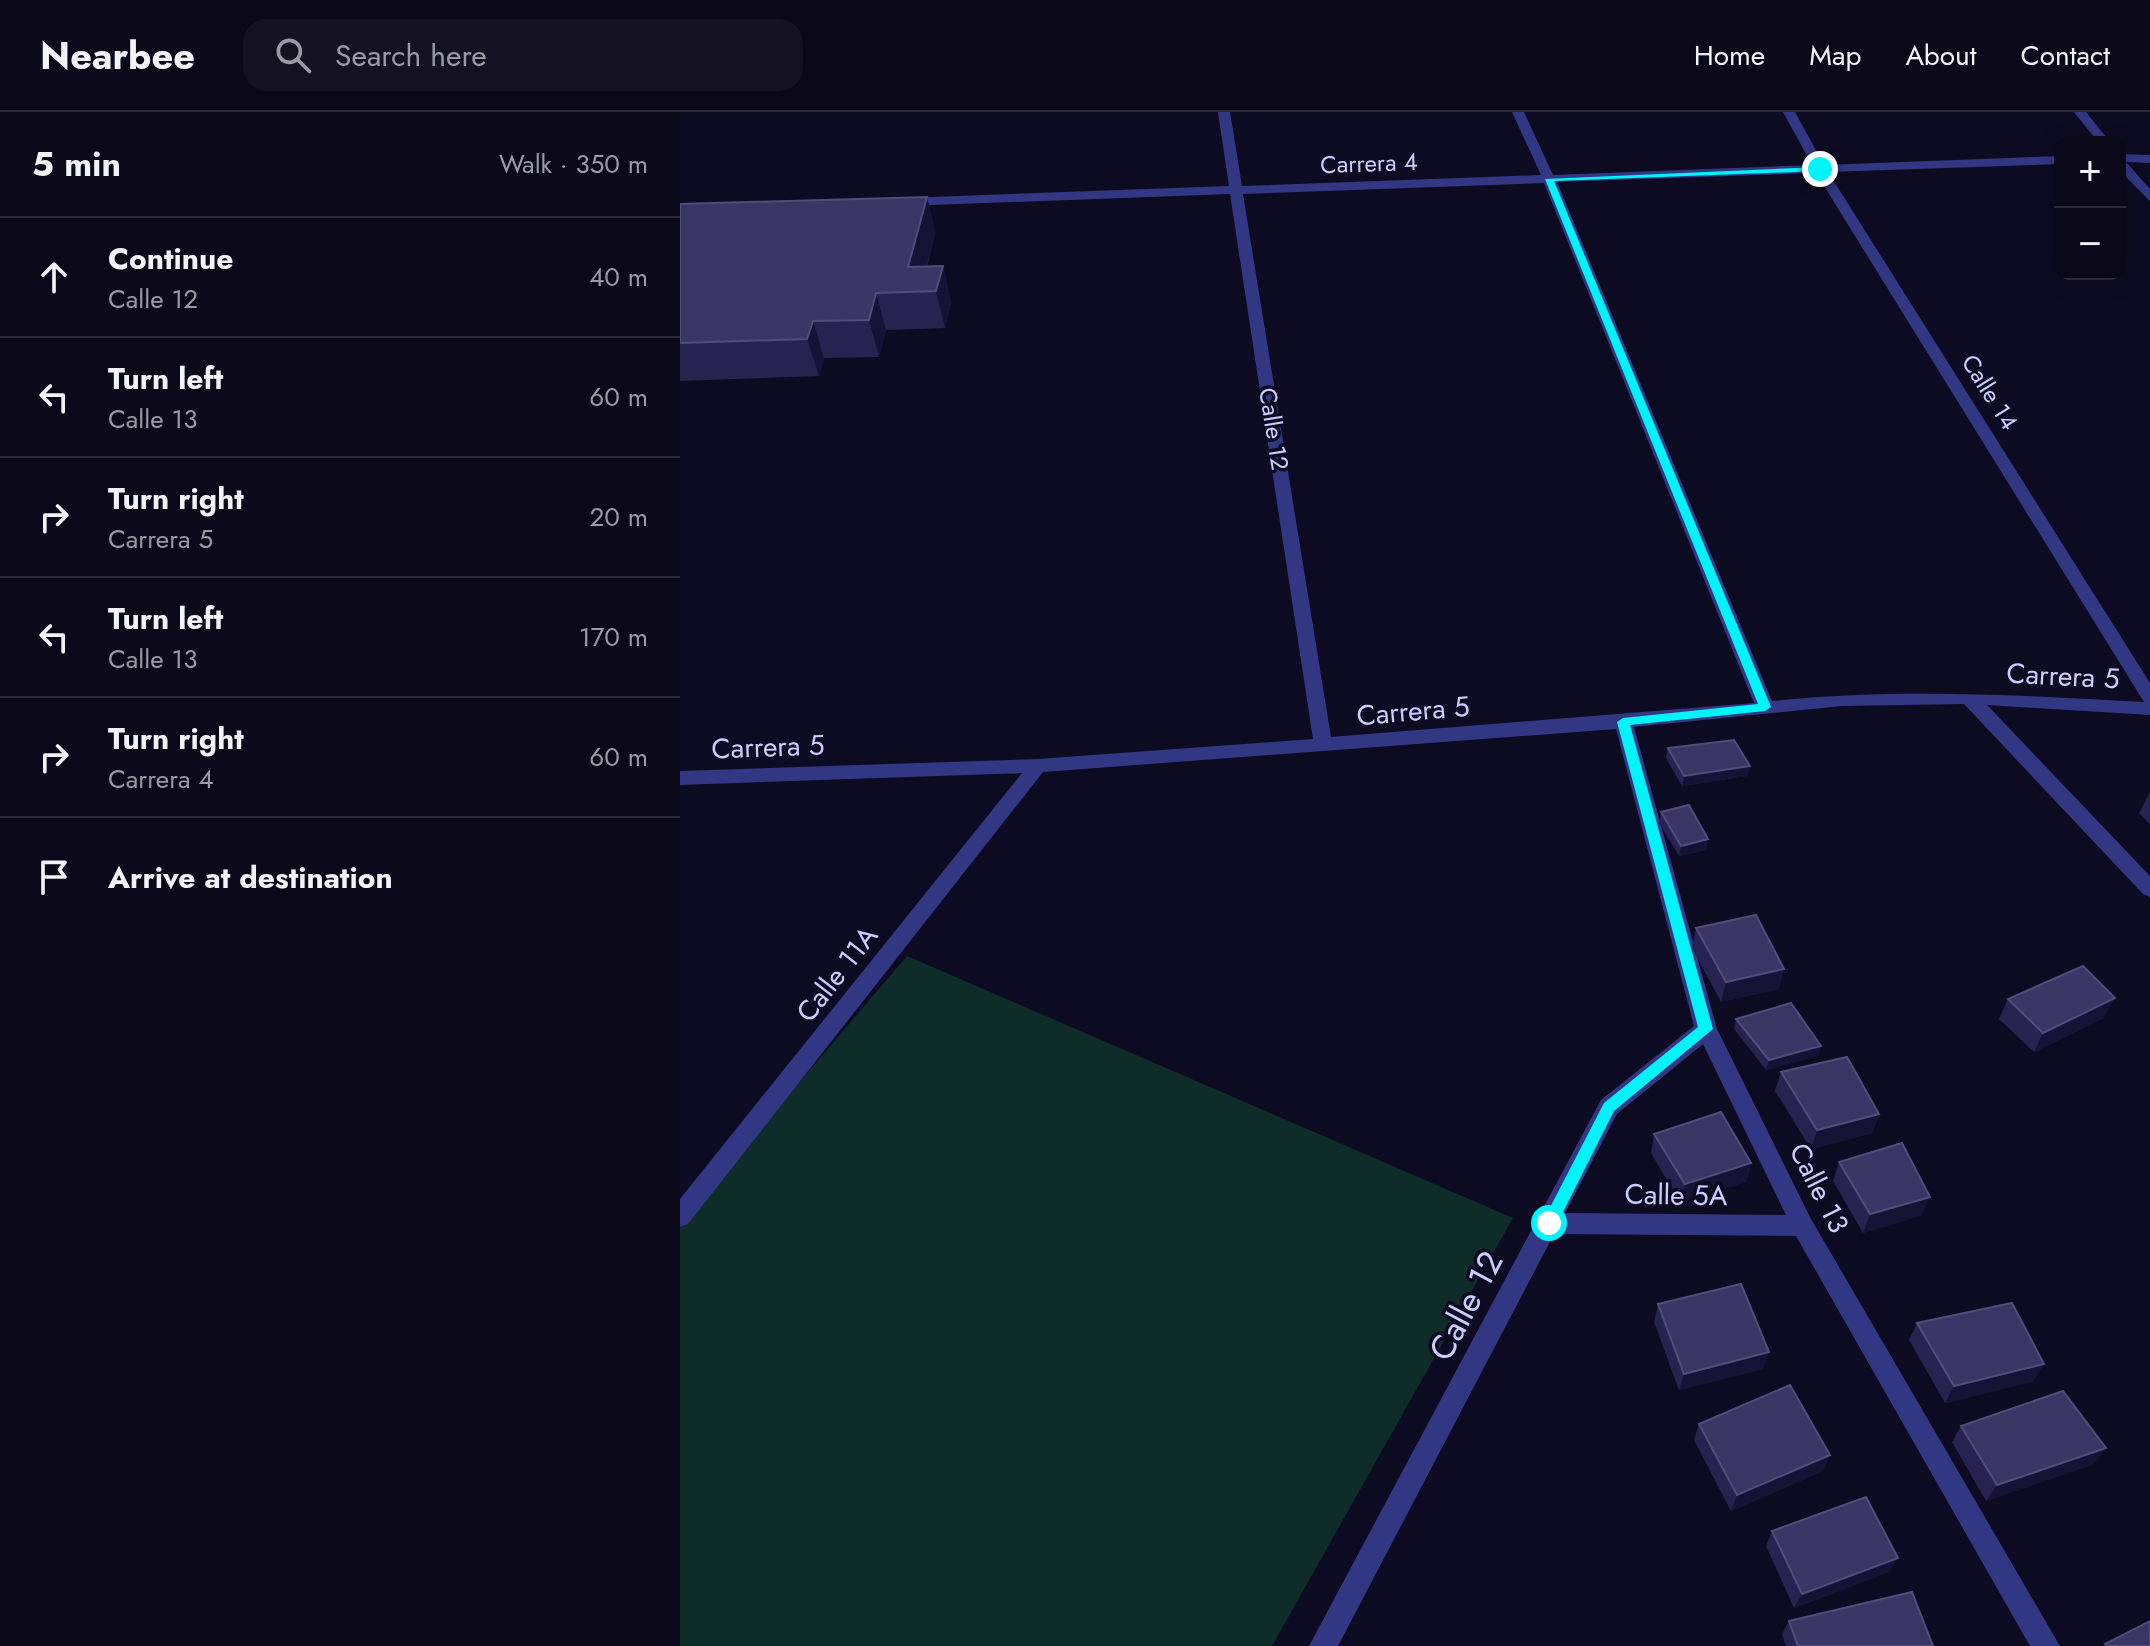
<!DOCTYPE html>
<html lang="en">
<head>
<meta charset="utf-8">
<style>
	body { margin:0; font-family:Jost,sans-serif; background:#131122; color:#f1f3f6 }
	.controls { position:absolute; right:24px; top:24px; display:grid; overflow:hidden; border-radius:16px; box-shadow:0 4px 20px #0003 }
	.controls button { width:72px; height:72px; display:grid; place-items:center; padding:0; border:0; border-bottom:2px solid #2a2938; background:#0a0819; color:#f1f3f6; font:40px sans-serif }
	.stop { position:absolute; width:24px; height:24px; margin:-18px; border:6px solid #00f4f7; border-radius:50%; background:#fff }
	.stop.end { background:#00f4f7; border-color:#fff; box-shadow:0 2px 8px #0008 }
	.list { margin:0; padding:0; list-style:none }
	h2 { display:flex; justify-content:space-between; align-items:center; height:104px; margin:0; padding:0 32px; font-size:34px }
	h2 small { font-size:26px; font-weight:400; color:#999aa2 }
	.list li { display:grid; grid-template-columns:52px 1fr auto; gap:24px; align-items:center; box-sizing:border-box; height:120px; padding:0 32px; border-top:2px solid #2a2938 }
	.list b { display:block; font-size:30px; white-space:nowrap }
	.list p { margin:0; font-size:26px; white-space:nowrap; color:#999aa2 }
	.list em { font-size:26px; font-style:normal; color:#999aa2 }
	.icon { flex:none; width:44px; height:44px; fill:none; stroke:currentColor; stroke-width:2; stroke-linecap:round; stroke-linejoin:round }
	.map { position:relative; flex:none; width:1470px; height:1534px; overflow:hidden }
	header { display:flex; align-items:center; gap:48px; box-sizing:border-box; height:112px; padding:0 40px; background:#0a0819; border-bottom:2px solid #2a2938 }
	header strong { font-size:38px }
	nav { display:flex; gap:44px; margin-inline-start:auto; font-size:28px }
	.search { width:560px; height:72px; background:#131122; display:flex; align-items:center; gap:20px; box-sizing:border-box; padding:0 28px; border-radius:24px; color:#999aa2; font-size:30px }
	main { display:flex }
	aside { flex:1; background:#0a0819 }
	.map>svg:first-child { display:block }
	.green { fill:#0e2c28 }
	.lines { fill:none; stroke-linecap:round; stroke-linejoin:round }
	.street { fill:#323784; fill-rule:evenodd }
	.wall { fill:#272351 }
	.shaded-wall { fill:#151236 }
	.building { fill:#393564; stroke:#504d7c; stroke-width:2 }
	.route { fill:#00f4f7 }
	.labels { text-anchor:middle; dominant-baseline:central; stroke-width:7; stroke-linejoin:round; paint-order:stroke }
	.far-street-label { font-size:24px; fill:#cdccff; stroke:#0d0b21 }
	.street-label { font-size:28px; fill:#cdccff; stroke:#0d0b21 }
	.near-street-label { font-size:34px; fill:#cdccff; stroke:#0d0b21 }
</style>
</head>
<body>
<header>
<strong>Nearbee</strong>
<div class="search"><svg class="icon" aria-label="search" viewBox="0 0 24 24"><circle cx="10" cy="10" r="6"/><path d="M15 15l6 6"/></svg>Search here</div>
<nav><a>Home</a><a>Map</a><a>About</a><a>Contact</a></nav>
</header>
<main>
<aside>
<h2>5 min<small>Walk · 350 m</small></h2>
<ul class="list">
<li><svg class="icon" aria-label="ahead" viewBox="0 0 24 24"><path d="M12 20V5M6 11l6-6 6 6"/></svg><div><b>Continue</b><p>Calle 12</p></div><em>40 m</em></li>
<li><svg class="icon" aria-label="left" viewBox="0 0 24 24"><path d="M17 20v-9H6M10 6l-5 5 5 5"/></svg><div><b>Turn left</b><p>Calle 13</p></div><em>60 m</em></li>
<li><svg class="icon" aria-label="right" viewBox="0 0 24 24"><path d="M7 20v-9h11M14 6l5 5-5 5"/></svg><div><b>Turn right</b><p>Carrera 5</p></div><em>20 m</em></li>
<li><svg class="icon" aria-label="left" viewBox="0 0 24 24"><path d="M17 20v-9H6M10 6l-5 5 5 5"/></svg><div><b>Turn left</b><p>Calle 13</p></div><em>170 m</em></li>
<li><svg class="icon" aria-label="right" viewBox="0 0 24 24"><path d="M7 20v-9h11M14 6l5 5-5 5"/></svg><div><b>Turn right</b><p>Carrera 4</p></div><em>60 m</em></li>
<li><svg class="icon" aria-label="arrive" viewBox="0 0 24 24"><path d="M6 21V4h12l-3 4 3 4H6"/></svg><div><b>Arrive at destination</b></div></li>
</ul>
</aside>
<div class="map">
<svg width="1470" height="1534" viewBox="0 0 1470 1534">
	<rect width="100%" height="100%" fill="#0d0b21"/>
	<!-- green -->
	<polygon class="green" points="227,844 833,1106 592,1534 0,1534 0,1110"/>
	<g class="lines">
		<!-- street -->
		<g class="street">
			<path d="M538,0H550L562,74L861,63L832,0H844L873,63L1132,53L1103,0H1115L1144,53L1380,44V52L1148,60L1470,571V603L1307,593L1470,764V785L1463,782L1284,592L1162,594L954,615L1037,917L1131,1107L1380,1534H1350L1116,1124L874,1122L658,1534H629L921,988L1014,914L936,617L363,660L8,1112L0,1115V1087L342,661L0,673V659L358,647L633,627L550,82L224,94L217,90L224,86L549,74ZM1136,61L1464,590C1339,583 1216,576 1092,589L877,70ZM864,71L1074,591L651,625L563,82ZM1023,932L1106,1103L885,1101L937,1002Z"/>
			<polygon points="1394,0 1406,0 1430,30 1418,30"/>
			<polygon points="1440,42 1470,43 1470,51 1446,50 1470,77 1470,89 1440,59"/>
		</g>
	</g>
	<!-- wall -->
	<g class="wall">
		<polygon points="247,85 255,121 247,155 263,154 271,191 265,216 206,218 199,245 144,246 139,264 0,269 0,92"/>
		<polygon points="988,636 1070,654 1067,664 1002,674 986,646"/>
		<polygon points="1470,680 1470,712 1459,701"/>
		<polygon points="981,700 1026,738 999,744 979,711"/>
		<polygon points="1016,816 1099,877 1041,890 1012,836"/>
		<polygon points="1328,887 1424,906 1354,940 1319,907"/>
		<polygon points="1056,907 1141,934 1138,944 1086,958 1054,917"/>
		<polygon points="1101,960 1199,1002 1192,1021 1131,1037 1095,979"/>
		<polygon points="974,1022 1071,1051 1066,1070 1000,1090 971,1041"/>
		<polygon points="1159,1050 1242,1103 1183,1121 1153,1069"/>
		<polygon points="978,1192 1083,1257 999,1278 974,1210"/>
		<polygon points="1237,1211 1364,1252 1353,1269 1265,1291 1229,1228"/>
		<polygon points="1019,1312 1150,1343 1143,1359 1051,1399 1014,1328"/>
		<polygon points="1281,1314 1414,1352 1306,1389 1272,1330"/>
		<polygon points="1092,1419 1209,1460 1114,1496 1086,1434"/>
		<polygon points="1109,1509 1253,1534 1106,1534 1102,1522"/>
	</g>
	<!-- shaded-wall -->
	<g class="shaded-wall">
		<polygon points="247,85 255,121 240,180 228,155"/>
		<polygon points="263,154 271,191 265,216 256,179"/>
		<polygon points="196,181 206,218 199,245 189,208"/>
		<polygon points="133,209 144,246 139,264 127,227"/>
		<polygon points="1070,654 1067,664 1002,674 1004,664"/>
		<polygon points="1028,727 1026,738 999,744 1001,734"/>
		<polygon points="1104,857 1099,877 1041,890 1046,870"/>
		<polygon points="1435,886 1424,906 1354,940 1363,921"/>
		<polygon points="1141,934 1138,944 1086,958 1089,948"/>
		<polygon points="1199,1002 1192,1021 1131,1037 1137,1018"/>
		<polygon points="1071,1051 1066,1070 1000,1090 1005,1072"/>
		<polygon points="1250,1085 1242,1103 1183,1121 1190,1102"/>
		<polygon points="1089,1240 1083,1257 999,1278 1004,1262"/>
		<polygon points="1364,1252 1353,1269 1265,1291 1274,1274"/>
		<polygon points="1426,1336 1414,1352 1306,1389 1317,1373"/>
		<polygon points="1150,1343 1143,1359 1051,1399 1057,1383"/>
		<polygon points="1218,1446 1209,1460 1114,1496 1122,1482"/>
	</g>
	<!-- building -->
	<g class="building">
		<polygon points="247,85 228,155 263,154 256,179 196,181 189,208 133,209 127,227 0,231 0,92"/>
		<polygon points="1054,628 1070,654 1004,664 988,636"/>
		<polygon points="1009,693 1028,727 1001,734 981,700"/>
		<polygon points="1076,803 1104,857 1046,870 1016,816"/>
		<polygon points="1403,854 1435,886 1363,921 1328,887"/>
		<polygon points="1111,891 1141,934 1089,948 1056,907"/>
		<polygon points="1167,945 1199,1002 1137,1018 1101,960"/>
		<polygon points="1041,1000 1071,1051 1005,1072 974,1022"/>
		<polygon points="1222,1031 1250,1085 1190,1102 1159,1050"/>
		<polygon points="1061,1172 1089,1240 1004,1262 978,1192"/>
		<polygon points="1332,1191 1364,1252 1274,1274 1237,1211"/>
		<polygon points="1110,1273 1150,1343 1057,1383 1019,1312"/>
		<polygon points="1383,1279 1426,1336 1317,1373 1281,1314"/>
		<polygon points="1186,1385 1218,1446 1122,1482 1092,1419"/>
		<polygon points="1232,1480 1253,1534 1118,1534 1109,1509"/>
		<polygon points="1470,1509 1470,1534 1427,1534 1425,1532"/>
	</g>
	<!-- route -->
	<polygon class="route" points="1140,55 1143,59 874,69 1091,595 1085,599 950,613 1033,917 934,999 875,1116 869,1118 862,1111 924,991 1018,915 937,610 943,606 1078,592 865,67"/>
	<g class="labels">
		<!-- far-street labels -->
		<g class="far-street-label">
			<text transform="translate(689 51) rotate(-2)">Carrera 4</text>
			<text transform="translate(1310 280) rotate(58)">Calle 14</text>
			<text transform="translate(594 317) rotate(81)">Calle 12</text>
		</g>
		<!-- street labels -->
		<g class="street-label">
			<text transform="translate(1383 564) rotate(3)">Carrera 5</text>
			<text transform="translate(733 599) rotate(-5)">Carrera 5</text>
			<text transform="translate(88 635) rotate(-2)">Carrera 5</text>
			<text transform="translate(157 862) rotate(-52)">Calle 11A</text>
			<text transform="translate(1139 1076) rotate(63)">Calle 13</text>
			<text transform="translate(996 1083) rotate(1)">Calle 5A</text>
		</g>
		<!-- near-street labels -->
		<g class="near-street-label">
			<text transform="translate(786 1194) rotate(-62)">Calle 12</text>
		</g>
	</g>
</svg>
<div class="controls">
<button>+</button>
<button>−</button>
</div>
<div class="stop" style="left:869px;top:1111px"></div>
<div class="stop end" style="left:1140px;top:57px"></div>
</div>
</main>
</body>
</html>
